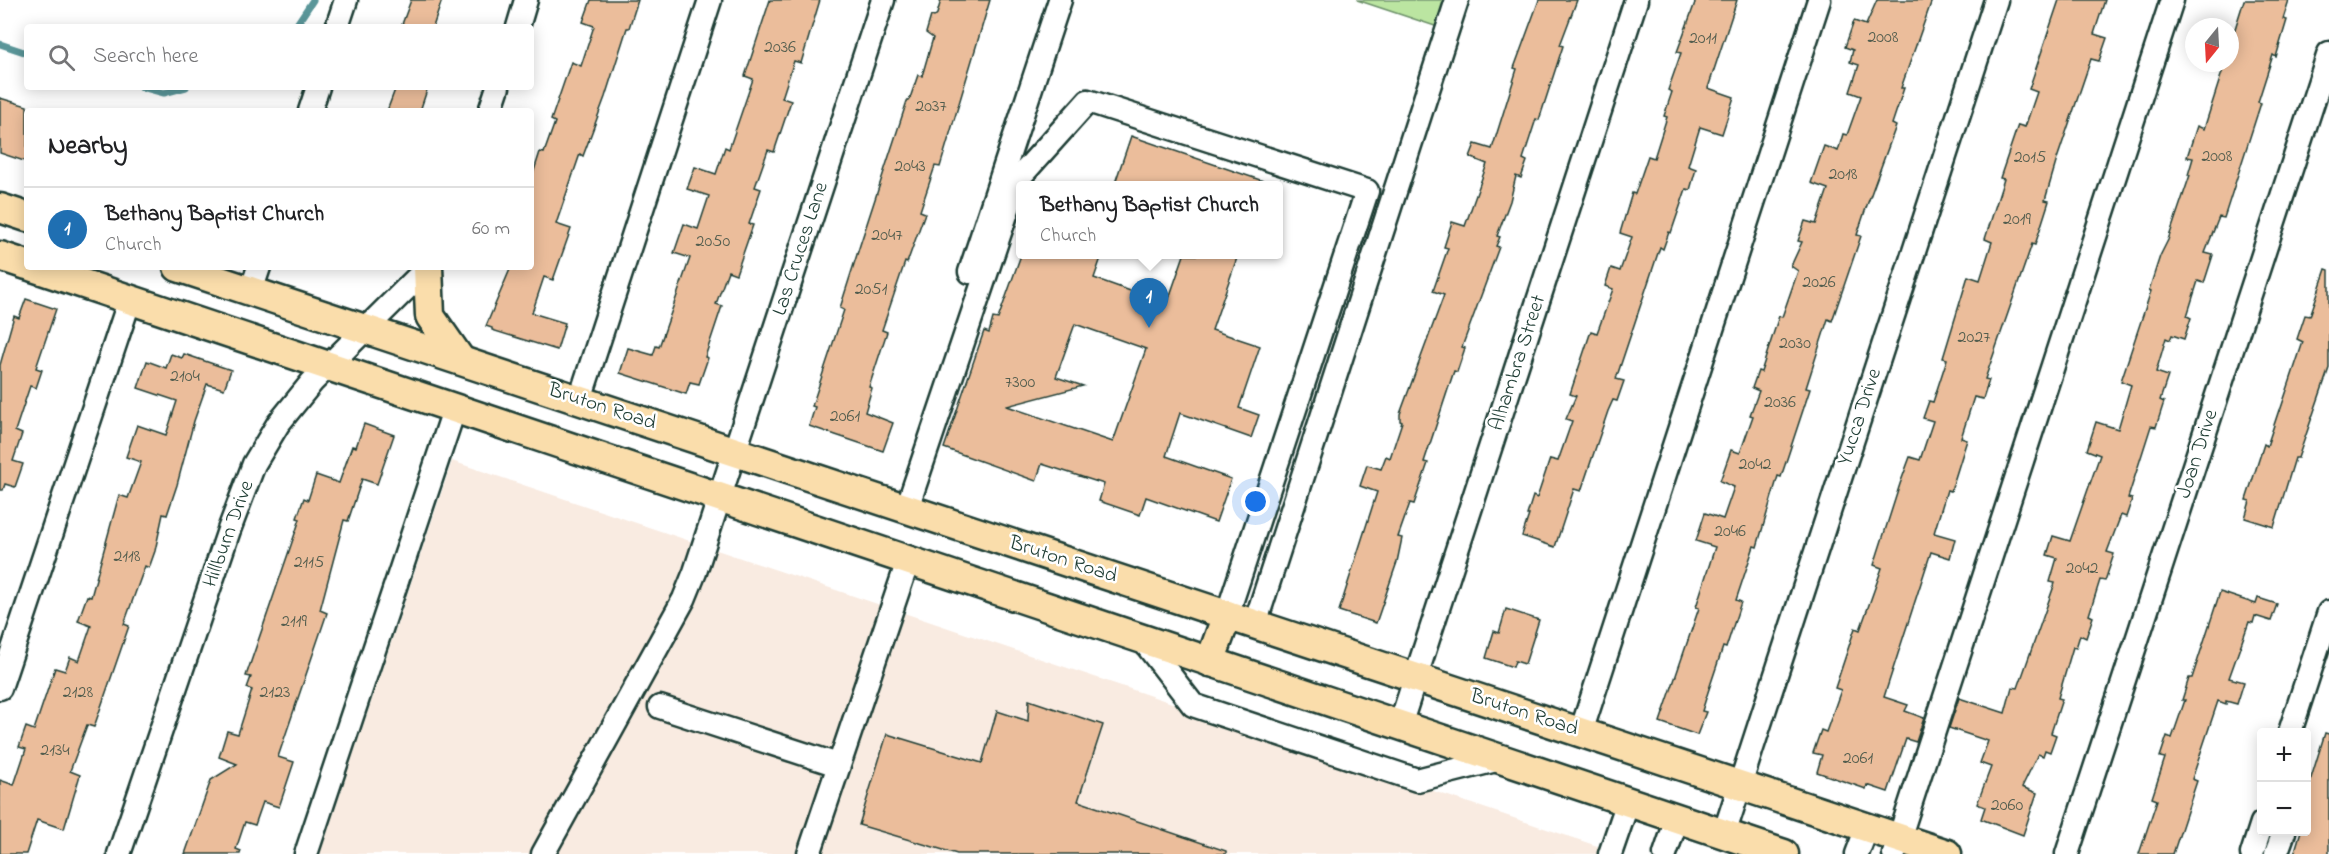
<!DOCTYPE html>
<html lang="en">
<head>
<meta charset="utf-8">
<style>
	body { margin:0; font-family:"Indie Flower",sans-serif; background:#f6f6f6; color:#202124 }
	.controls { position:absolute; right:18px; bottom:18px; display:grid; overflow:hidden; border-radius:6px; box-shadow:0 3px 15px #0003 }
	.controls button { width:54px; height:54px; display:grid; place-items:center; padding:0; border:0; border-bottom:2px solid #e0e0e0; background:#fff; color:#202124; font:30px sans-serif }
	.compass { position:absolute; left:2185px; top:18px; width:54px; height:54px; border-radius:50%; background:#fff; box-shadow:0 3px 15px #0003; rotate:198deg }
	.you { position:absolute; left:1256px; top:502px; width:21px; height:21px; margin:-15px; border:4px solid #fff; border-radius:50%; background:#1a73e8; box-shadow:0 0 0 9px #1a73e833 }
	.badge { display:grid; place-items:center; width:39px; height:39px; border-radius:50%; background:#1f6fb2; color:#fff; font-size:20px; font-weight:700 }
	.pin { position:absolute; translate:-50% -50px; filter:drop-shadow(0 2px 3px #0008) }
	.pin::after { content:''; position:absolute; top:32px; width:21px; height:18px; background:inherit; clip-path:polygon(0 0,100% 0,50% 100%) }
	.popup { position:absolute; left:1016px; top:181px; width:267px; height:78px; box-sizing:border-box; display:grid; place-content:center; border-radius:6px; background:#fff; filter:drop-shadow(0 2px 4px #0005); font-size:20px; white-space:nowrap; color:#757577 }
	.popup b { font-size:22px; color:#202124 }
	.popup::after { content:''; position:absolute; left:50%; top:100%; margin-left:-12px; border:12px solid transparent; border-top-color:#fff }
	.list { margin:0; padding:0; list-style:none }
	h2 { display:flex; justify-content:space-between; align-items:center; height:78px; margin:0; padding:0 24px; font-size:26px }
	h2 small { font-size:20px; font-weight:400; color:#757577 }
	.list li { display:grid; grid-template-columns:39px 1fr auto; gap:18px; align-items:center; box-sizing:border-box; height:84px; padding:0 24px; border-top:2px solid #e0e0e0 }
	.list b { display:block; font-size:22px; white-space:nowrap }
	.list p { margin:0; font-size:20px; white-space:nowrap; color:#757577 }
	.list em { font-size:20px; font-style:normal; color:#757577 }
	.icon { flex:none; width:33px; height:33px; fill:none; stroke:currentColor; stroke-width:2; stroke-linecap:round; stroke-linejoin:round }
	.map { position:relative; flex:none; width:2329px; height:854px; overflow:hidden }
	.search { position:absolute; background:#fff; box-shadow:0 3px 15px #0003; left:24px; top:24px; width:510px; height:66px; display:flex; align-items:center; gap:15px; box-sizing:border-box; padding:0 21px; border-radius:6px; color:#757577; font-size:22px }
	.panel { position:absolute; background:#fff; box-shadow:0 3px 15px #0003; left:24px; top:108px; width:510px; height:162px; border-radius:6px }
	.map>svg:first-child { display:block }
	.built { fill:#f9ebe1 }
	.green { fill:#bbe5a1; stroke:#6d916a; stroke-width:1.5 }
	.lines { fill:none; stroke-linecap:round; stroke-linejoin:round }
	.stream { stroke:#5a9699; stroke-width:7 }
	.building { fill:#ebbd9b; stroke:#1f3d34; stroke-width:1.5; fill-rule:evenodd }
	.minor-casing { stroke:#1f3d34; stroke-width:27 }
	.major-casing { stroke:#1f3d34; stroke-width:33 }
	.minor { stroke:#fff; stroke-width:22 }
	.major { stroke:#faddab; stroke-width:28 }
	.labels { text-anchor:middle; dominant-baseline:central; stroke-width:5; stroke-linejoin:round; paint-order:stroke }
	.number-label { font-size:18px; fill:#525d4e }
	.street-label { font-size:21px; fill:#1f3d34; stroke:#fff }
</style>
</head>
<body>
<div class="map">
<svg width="2329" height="854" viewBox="0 0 2329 854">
	<rect width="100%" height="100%" fill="#fff"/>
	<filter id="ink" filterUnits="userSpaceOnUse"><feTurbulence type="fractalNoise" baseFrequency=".0167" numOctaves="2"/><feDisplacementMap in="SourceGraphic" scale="12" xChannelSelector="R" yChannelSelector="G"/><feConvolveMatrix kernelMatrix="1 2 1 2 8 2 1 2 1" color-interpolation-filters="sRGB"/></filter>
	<g filter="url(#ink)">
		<!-- built -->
		<polygon class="built" points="452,461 1621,854 320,854"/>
		<!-- green -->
		<polygon class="green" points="1357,0 1450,0 1441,28"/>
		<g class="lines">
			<!-- stream -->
			<g class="stream">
				<polyline points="295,27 313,0"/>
				<polyline points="0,44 27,53"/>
				<polyline points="142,87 164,93 186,87"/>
			</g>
		</g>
		<!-- building -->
		<g class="building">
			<polygon points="411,0 442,0 433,27 401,27"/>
			<polygon points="591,0 638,0 629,28 627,28 605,97 583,156 580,154 556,224 571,229 553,280 544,277 532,313 565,323 557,350 492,330 492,328 486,326 511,267 531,267 531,180 540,152 544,153 555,122 551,120 571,62 581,66 594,26 583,22"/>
			<polygon points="770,0 820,0 801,63 794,61 782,98 791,101 774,152 768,150 755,187 761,189 749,224 753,225 736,274 728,271 716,304 722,306 705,357 708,358 699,384 690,382 686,394 620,373 628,348 653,355 656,346 659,347 690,258 674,253 684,224 698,229 709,196 687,189 695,167 716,174 725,147 729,149 753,79 745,76"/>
			<polygon points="941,0 990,0 940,167 935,166 920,211 925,213 907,263 905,262 882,330 887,332 869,387 872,388 865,412 893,423 883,451 809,426 815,407 812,406 844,310 840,308 860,245 907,101 909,101 918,75 922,76 933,38 926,33 931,16 934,17 937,14"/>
			<polygon points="1539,0 1577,0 1560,45 1563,46 1539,120 1536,119 1523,159 1527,161 1521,178 1516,176 1510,201 1497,236 1500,237 1496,246 1499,247 1462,347 1465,348 1457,372 1454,371 1424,462 1428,463 1414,504 1410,503 1398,537 1402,538 1397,562 1376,623 1339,611 1377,492 1360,486 1367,465 1381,469 1386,456 1390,458 1402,422 1400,421 1400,414 1444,295 1433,291 1448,248 1444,247 1452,222 1465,226 1487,164 1470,157 1475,144 1492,149 1517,69 1514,68"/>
			<polygon points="1696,0 1737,0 1708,88 1734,97 1722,134 1700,127 1688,166 1696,169 1690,190 1686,189 1671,233 1669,232 1663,249 1660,247 1616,379 1624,381 1617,401 1613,400 1608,411 1581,491 1574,489 1555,547 1522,536 1529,515 1527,515 1533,496 1537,498 1550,459 1558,461 1572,421 1566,419 1576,396 1570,394 1591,331 1597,333 1613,289 1605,286 1611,268 1620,271 1632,237 1620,233 1632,193 1635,194 1648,156 1654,158 1667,117 1664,116 1672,92 1668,90 1681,53 1677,52"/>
			<polygon points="1877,0 1932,0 1901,88 1904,88 1892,124 1896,126 1866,208 1857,235 1861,236 1832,321 1828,319 1806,388 1810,389 1781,477 1778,476 1757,547 1754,546 1736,600 1741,602 1726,648 1723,647 1708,692 1702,711 1706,712 1697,735 1660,722 1699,608 1696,607 1715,547 1696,541 1705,513 1723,519 1734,487 1720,481 1731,450 1740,453 1753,416 1750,415 1759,391 1752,388 1758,371 1761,372 1779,316 1782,317 1798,271 1791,266 1802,242 1798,241 1805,221 1816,224 1828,189 1811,183 1824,146 1838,151 1843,134 1847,135 1861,96 1850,92 1859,65 1850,62 1853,50 1845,47 1854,21 1866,25"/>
			<polygon points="2059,0 2105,0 2094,34 2107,38 2099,61 2091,59 2057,159 2045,200 2049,201 2035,245 2032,244 1985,379 1989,380 1983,399 1974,397 1961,438 1967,440 1951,491 1947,490 1934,533 1955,539 1950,558 1931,552 1884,697 1908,705 1905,711 1924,718 1916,742 1906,739 1888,792 1867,785 1866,789 1817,772 1822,755 1813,753 1821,730 1826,732 1841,690 1835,688 1855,628 1860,630 1882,568 1874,565 1900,484 1910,457 1920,460 1933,421 1923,418 1929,401 1933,402 1947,359 1943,358 1968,276 1980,280 1992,242 1985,239 2004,179 2000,178 2018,125 2025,127 2037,92 2029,89"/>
			<polygon points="2244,0 2289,0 2283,19 2287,20 2276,57 2273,55 2258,102 2261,103 2224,218 2219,217 2205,253 2213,255 2204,283 2198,281 2187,316 2191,318 2184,339 2172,335 2170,340 2166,338 2156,372 2168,376 2160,400 2164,402 2156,427 2151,426 2128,498 2132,499 2126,517 2121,515 2107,552 2114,554 2105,581 2100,580 2089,615 2093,617 2086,638 2080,635 2076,648 2073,647 2058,698 2062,699 2051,733 2056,735 2050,752 2045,750 2043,756 2038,754 2022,787 2037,793 2023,835 1981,819 1985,807 1977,804 1991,767 1980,763 1988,741 1949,728 1959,698 2005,713 2012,687 2018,688 2055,583 2050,582 2057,558 2047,555 2053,536 2070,541 2100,455 2087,450 2096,422 2118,429 2131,385 2121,381 2151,291 2149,290 2160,256 2168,240 2190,175 2188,175 2193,158 2187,157 2197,126 2204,129 2225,63 2230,63 2230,31 2234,32"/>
			<polygon points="396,87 428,87 420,111 387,111"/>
			<polygon points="0,98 27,106 27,162 0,153"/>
			<polygon points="1131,136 1266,182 1265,186 1114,186"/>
			<path d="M1021,255H1102L1094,278L1167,304L1184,255H1238L1212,330L1260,346L1239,408L1259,415L1251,438L1180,413L1166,456L1231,479L1216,522L1146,497L1140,515L1099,501L1104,484L1042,464L1036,481L944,448L984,331L989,333L993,318L998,319ZM1075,324L1146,349L1113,442L1007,406L1083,386L1056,377Z"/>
			<polygon points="2326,269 2329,270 2329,368 2298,458 2295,458 2274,527 2245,518 2250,501 2246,500 2264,444 2267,446 2279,410 2280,411 2303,342 2297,339 2305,315 2310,316"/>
			<polygon points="26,299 56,309 36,368 42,370 36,388 30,386 15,431 22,434 13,461 23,464 15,487 5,484 3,490 0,490 0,365 14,316 19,318"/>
			<polygon points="171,354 182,358 184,354 231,370 224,389 207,384 194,421 177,485 167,515 163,514 155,551 149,568 145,566 124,624 129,626 94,727 87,725 70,771 80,775 64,829 37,820 26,854 0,854 0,780 14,785 26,749 19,747 26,727 34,730 55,668 65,671 70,657 79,661 91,626 78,621 87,596 91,597 119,495 128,498 141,462 126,457 137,425 166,435 177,401 138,388 147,361 166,368"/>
			<polygon points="364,424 394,435 377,484 362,479 348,521 344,520 320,610 327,613 278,757 294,762 279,807 263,802 255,825 245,822 236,849 241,851 240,854 185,854 211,780 237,764 219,757 227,731 238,734 252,690 247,688 251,677 246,676 300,519 297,518 304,498 308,500 316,475 339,483 352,446 356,447"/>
			<polygon points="2220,592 2256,604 2258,598 2277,604 2271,621 2255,616 2253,623 2249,622 2229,678 2244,682 2237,704 2226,701 2226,704 2218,701 2192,779 2197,781 2173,854 2139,854 2157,800 2152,798 2165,758 2160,757 2167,736 2172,738 2185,700 2182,700 2189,678 2192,678"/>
			<polygon points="1506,609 1539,620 1525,664 1515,661 1513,667 1486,658 1494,631 1499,633"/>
			<polygon points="1029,700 1103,725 1078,801 1226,851 1226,854 957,854 859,825 887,734 982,763 997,711 1028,721"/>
			<polygon points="2325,733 2329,734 2329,854 2294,854 2301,831 2307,831 2307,791"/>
		</g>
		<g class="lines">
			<defs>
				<g id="minor">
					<polyline points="337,27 346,0"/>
					<polyline points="518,27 526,0"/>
					<polyline points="310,111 318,87"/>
					<polyline points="490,111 498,87"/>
					<polyline points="970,272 1060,0"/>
					<polyline points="251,291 259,267"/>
					<polyline points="580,399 710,0"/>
					<polyline points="907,508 1018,179 1088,101 1367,191 1227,615"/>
					<polyline points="1255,624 1457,0"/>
					<polyline points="1142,639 1193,705 1417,780 1500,759"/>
					<polyline points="0,688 130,299"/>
					<polyline points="660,707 838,765"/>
					<polyline points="1400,725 1636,0"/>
					<polyline points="1581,732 1819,0"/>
					<polyline points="2290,732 2329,612"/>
					<polyline points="1724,834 1996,0"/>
					<polyline points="119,854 229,530 254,464 278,424 312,382 428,267"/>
					<polyline points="306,854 455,407"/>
					<polyline points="543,854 684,599 695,572 883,0"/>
					<polyline points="809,854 908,561"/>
					<polyline points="1610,854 1628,802"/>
					<polyline points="1665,854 1677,819"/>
					<polyline points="1857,854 1867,828"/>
					<polyline points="1894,854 2172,0"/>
					<polyline points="2067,854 2329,53"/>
					<polyline points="2252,854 2262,823"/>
					<polyline points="2276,854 2284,832"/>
				</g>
				<g id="major">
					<polyline points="0,208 27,217"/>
					<polyline points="0,256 27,265"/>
					<polyline points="33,267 1784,854"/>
					<polyline points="178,267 1947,854"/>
					<polyline points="428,267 430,316 460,359"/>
					<polyline points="1210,662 1227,615"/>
				</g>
			</defs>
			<!-- minor casing -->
			<use href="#minor" class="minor-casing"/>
			<!-- major casing -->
			<use href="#major" class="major-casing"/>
			<!-- minor -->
			<use href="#minor" class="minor"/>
			<!-- major -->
			<use href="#major" class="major"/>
		</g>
	</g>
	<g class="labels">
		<!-- number labels -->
		<g class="number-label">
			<text x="1883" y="38">2008</text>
			<text x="1703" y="39">2011</text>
			<text x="780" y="48">2036</text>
			<text x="931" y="107">2037</text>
			<text x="2217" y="157">2008</text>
			<text x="2030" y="158">2015</text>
			<text x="910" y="167">2043</text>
			<text x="1843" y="175">2018</text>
			<text x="2017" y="220">2019</text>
			<text x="887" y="236">2047</text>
			<text x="713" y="242">2050</text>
			<text x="1819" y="283">2026</text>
			<text x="871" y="290">2051</text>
			<text x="1974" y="338">2027</text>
			<text x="1795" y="344">2030</text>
			<text x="185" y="377">2104</text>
			<text x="1020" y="383">7300</text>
			<text x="1780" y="403">2036</text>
			<text x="845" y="417">2061</text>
			<text x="1755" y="465">2042</text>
			<text x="1730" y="532">2046</text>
			<text x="127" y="557">2118</text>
			<text x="309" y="563">2115</text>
			<text x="2082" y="569">2042</text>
			<text x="294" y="622">2119</text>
			<text x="78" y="693">2128</text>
			<text x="275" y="693">2123</text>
			<text x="55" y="751">2134</text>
			<text x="1858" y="759">2061</text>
			<text x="2007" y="806">2060</text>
		</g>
		<!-- street labels -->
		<g class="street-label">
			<text transform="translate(801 249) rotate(-72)">Las Cruces Lane</text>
			<text transform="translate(1518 363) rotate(-72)">Alhambra Street</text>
			<text transform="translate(602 407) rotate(18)">Bruton Road</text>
			<text transform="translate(1860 417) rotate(-72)">Yucca Drive</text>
			<text transform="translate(2198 454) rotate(-72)">Joan Drive</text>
			<text transform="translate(229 534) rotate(-70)">Hillburn Drive</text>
			<text transform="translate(1063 560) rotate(18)">Bruton Road</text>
			<text transform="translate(1524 713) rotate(18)">Bruton Road</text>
		</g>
	</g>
</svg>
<div class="controls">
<button>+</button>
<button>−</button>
</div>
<svg class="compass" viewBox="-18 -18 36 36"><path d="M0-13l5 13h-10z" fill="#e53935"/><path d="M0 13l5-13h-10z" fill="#757577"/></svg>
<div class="you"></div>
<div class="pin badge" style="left:1149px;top:328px">1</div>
<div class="popup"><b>Bethany Baptist Church</b>Church</div>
<div class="search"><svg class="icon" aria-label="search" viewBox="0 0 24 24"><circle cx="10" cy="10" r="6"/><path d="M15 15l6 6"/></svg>Search here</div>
<section class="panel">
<h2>Nearby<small></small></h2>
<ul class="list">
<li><span class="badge">1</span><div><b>Bethany Baptist Church</b><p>Church</p></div><em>60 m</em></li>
</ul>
</section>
</div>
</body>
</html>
